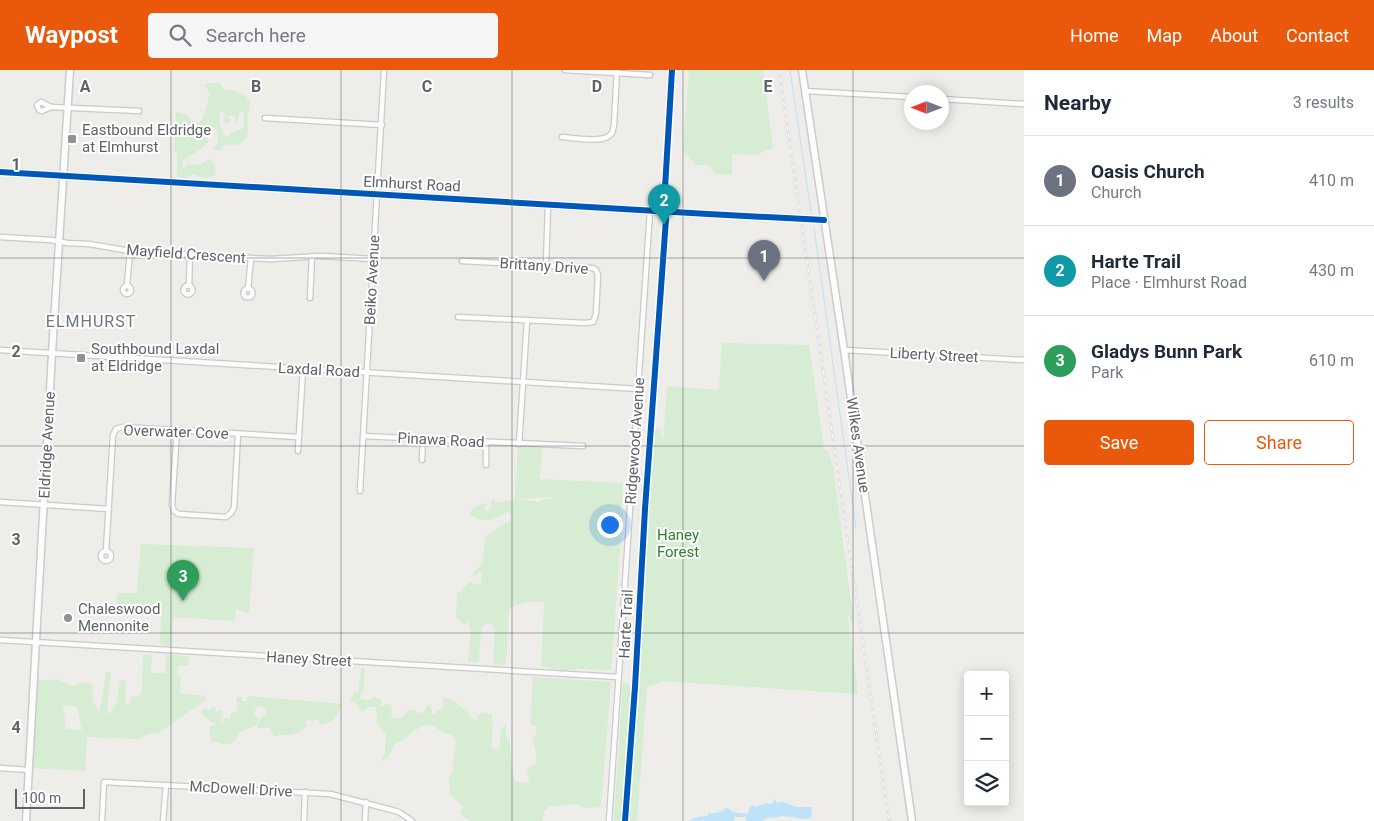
<!DOCTYPE html>
<html lang="en">
<head>
<meta charset="utf-8">
<style>
	body { margin:0; font-family:Roboto,sans-serif; background:#f6f6f7; color:#1f2937 }
	.controls { position:absolute; right:15px; bottom:15px; display:grid; overflow:hidden; border-radius:5px; box-shadow:0 2px 12px #0003 }
	.controls button { width:45px; height:45px; display:grid; place-items:center; padding:0; border:0; border-bottom:1px solid #e0e1e3; background:#fff; color:#1f2937; font:25px sans-serif }
	.compass { position:absolute; left:904px; top:15px; width:45px; height:45px; border-radius:50%; background:#fff; box-shadow:0 2px 12px #0003; rotate:270deg }
	.scale { position:absolute; left:15px; bottom:12px; width:70px; box-sizing:border-box; padding-left:5px; border:2px solid #5e6368; border-top:0; font-size:14px; line-height:18px; white-space:nowrap; color:#5e6368; -webkit-text-stroke:4px #fff; paint-order:stroke }
	.you { position:absolute; left:609px; top:454px; width:18px; height:18px; margin:-12px; border:4px solid #fff; border-radius:50%; background:#1a73e8; box-shadow:0 0 0 8px #1a73e833 }
	.badge { display:grid; place-items:center; width:32px; height:32px; border-radius:50%; background:#ea580c; color:#fff; font-size:16px; font-weight:700 }
	.pin { position:absolute; translate:-50% -41px; filter:drop-shadow(0 1px 2px #0008) }
	.pin::after { content:''; position:absolute; top:26px; width:18px; height:15px; background:inherit; clip-path:polygon(0 0,100% 0,50% 100%) }
	.list { margin:0; padding:0; list-style:none }
	h2 { display:flex; justify-content:space-between; align-items:center; height:65px; margin:0; padding:0 20px; font-size:21px }
	h2 small { font-size:16px; font-weight:400; color:#747a83 }
	.list li { display:grid; grid-template-columns:32px 1fr auto; gap:15px; align-items:center; box-sizing:border-box; height:90px; padding:0 20px; border-top:1px solid #e0e1e3 }
	.list b { display:block; font-size:19px; white-space:nowrap }
	.list p { margin:0; font-size:16px; white-space:nowrap; color:#747a83 }
	.list em { font-size:16px; font-style:normal; color:#747a83 }
	.actions { display:flex; gap:10px; padding:15px 20px }
	.actions a { flex:1; padding:11px 0; border:1px solid #ea580c; border-radius:5px; text-align:center; font-size:18px; color:#ea580c }
	.actions .main { background:#ea580c; color:#fff }
	.icon { flex:none; width:28px; height:28px; fill:none; stroke:currentColor; stroke-width:2; stroke-linecap:round; stroke-linejoin:round }
	.map { position:relative; flex:none; width:1024px; height:751px; overflow:hidden }
	header { display:flex; align-items:center; gap:30px; box-sizing:border-box; height:70px; padding:0 25px; background:#ea580c; color:#fff }
	header strong { font-size:24px }
	nav { display:flex; gap:28px; margin-inline-start:auto; font-size:18px }
	.search { width:350px; height:45px; background:#f6f6f7; display:flex; align-items:center; gap:12px; box-sizing:border-box; padding:0 18px; border-radius:5px; color:#747a83; font-size:19px }
	main { display:flex }
	aside { flex:1; background:#fff }
	.map>svg:first-child { display:block }
	.green { fill:#d6ecd3; fill-rule:evenodd }
	.water { fill:#bee2f8 }
	.lines { fill:none; stroke-linecap:round; stroke-linejoin:round }
	.stream { stroke:#bee2f8; stroke-width:1 }
	.street-casing { stroke:#cacaca; stroke-width:7 }
	.secondary-casing { stroke:#cbcbcb; stroke-width:9 }
	.street { stroke:#fcfcfc; stroke-width:4.5 }
	.secondary { stroke:#fcfcfc; stroke-width:6 }
	.rail-casing { stroke:#e3e4e3; stroke-width:3 }
	.rail { stroke:#fff; stroke-width:1; stroke-dasharray:4; stroke-linecap:butt }
	.cycleway-casing { stroke:#fff; stroke-width:9 }
	.cycleway { stroke:#0057b8; stroke-width:6 }
	.grid { fill:none; stroke:#5e6368; stroke-width:1; stroke-opacity:0.55 }
	.poi-dot { fill:#909395; stroke:#fff; stroke-width:2 }
	.labels { text-anchor:middle; dominant-baseline:central; stroke-width:4; stroke-linejoin:round; paint-order:stroke }
	.poi-label { font-size:15px; fill:#5e6368; stroke:#fff; text-anchor:start }
	.street-label { font-size:15px; fill:#5e6368; stroke:#fff }
	.park-label { font-size:15px; fill:#2c812b; stroke:#fff }
	.neighbourhood-label { font-size:16px; letter-spacing:1px; fill:#6f757a; stroke:#fff }
	.grid-label { font-size:16px; text-anchor:middle; font-weight:bold; fill:#5e6368; stroke:#fff; stroke-width:4; stroke-linejoin:round; paint-order:stroke }
</style>
</head>
<body>
<header>
<strong>Waypost</strong>
<div class="search"><svg class="icon" aria-label="search" viewBox="0 0 24 24"><circle cx="10" cy="10" r="6"/><path d="M15 15l6 6"/></svg>Search here</div>
<nav><a>Home</a><a>Map</a><a>About</a><a>Contact</a></nav>
</header>
<main>
<div class="map">
<svg width="1024" height="751" viewBox="0 0 1024 751">
	<rect width="100%" height="100%" fill="#eeede9"/>
	<!-- green -->
	<g class="green">
		<polygon points="689,0 763,0 773,78 756,85 732,84 732,105 716,104 707,95 696,95 683,81"/>
		<path d="M210,13H219L224,19L236,21L245,25L250,32C250,36 249,40 248,44C247,54 251,74 235,75C230,75 227,74 223,75L221,80L218,81L214,79L215,76L218,74L217,61L215,58L209,57L206,62L208,73C203,77 199,80 195,83C189,87 185,87 182,94L183,99L188,94L200,95L209,89C215,94 217,99 215,106L203,108L193,104C188,108 185,109 178,107L177,102V84L175,82L174,78L176,42L186,44L192,53H199L203,48L210,23L204,15ZM223,41L225,44L223,51L225,53H228L232,49L228,48L227,46H235L237,55L239,44L241,41L243,42L244,52L242,59C237,61 232,61 228,66H226C220,61 220,50 219,43Z"/>
		<path d="M722,273L809,275L824,379L828,381L833,397L854,553L850,549L847,542L858,624L662,611L657,614L647,616L637,751H614L623,612L626,613L635,619L650,403C653,388 653,373 656,358L660,359L663,372L667,316L719,320Z"/>
		<path d="M518,376L542,378L540,409L623,413L621,441L623,442L611,600L578,599L566,600L541,597L544,536V532C532,530 517,532 508,541V574L505,595L493,594L495,558L492,554H486L481,558L479,592H468L471,559L469,557V552L465,554H462L459,549L456,548L457,524L470,512L479,515L481,514L482,501L474,506L473,504V502L482,495L485,467L487,465L509,451L511,449L509,441C495,451 485,454 469,444L474,437L485,433L487,434L484,438L485,440L489,441L491,435V432L493,429L496,433L516,429L539,432L540,430L551,429V427L515,429Z"/>
		<polygon points="141,474 254,478 249,543 236,539 235,551 173,547 171,576 160,575 161,545 116,543 117,523 137,523"/>
		<path d="M166,584L189,587V595L178,596L177,606L181,607L180,623L206,626V630L158,663L148,664L138,669L87,667L85,701L29,698L37,609L48,611L56,609L72,616L84,612L93,615C93,628 90,632 100,641L106,602L111,603L107,642L110,644L117,632L120,611L126,610L125,634H130L131,627L139,626L142,620L143,585H152L151,603H165ZM63,635L77,636L82,660L66,659Z"/>
		<path d="M362,598L365,600L363,622L361,624L360,629L369,630L374,627L381,630V637L386,634L391,635L392,642L391,647L393,649L403,647L407,641C413,639 417,642 422,644L428,635H431L432,644L435,645L437,639L439,641L442,639L444,627C454,629 467,641 474,650H476L480,643L492,644L493,657L491,676L494,679H498L500,677L501,658L506,655V665L510,672L511,691L515,712L529,713L527,699L530,696L536,694V682L533,671V668L536,664V656L530,654L533,607L611,612L601,736L586,738L576,734L549,737L544,741L542,751H471L463,747L460,743L464,737L450,725L449,707L454,700C449,686 462,678 452,664H445L434,656L426,655L413,661L405,669L394,674L389,686L383,691L381,690L385,682L386,663C376,658 377,647 376,637H367L365,640L361,642C359,636 355,633 350,630L354,622H358L361,599Z"/>
		<path d="M248,626L342,634L343,636L331,652L326,653L322,655L317,649L312,651L307,649L305,653L307,655C296,668 288,664 274,666L270,658H259L257,656L261,648L265,645L266,642L264,637L259,636C255,638 254,643 254,647L258,648C258,660 248,656 241,662C237,664 237,669 234,672C229,676 220,674 215,671L212,673L209,657L214,655H216V654L215,652L213,653L202,644L203,639H207L208,641L210,639L215,637L216,642L221,640L223,641L221,645L220,644L221,647L223,646L220,651L222,653L224,648L231,649V644L235,641L237,642L238,641L236,627H242V631H247Z"/>
	</g>
	<!-- water -->
	<path class="water" d="M775,729L777,733L780,732V731L797,737H812L811,748L801,749L799,748L781,746L774,748L769,747L762,751H746V747H734V749L735,750L733,751H688L698,747L707,746L709,742C715,745 721,742 726,738L730,739L732,742L747,744L751,735L756,737L766,733L770,734L773,733V730Z"/>
	<g class="lines">
		<!-- stream -->
		<g class="stream">
			<polyline points="790,0 811,142"/>
			<polyline points="660,133 670,0"/>
			<polyline points="814,158 856,458"/>
		</g>
		<defs>
			<g id="street">
				<polyline points="565,0 650,5"/>
				<polyline points="805,21 912,27"/>
				<polyline points="942,29 1024,34"/>
				<polygon points="41,32 51,37 42,41 39,40 37,35"/>
				<polyline points="51,37 139,41"/>
				<polyline points="265,48 382,55"/>
				<path d="M562,67C574,68 605,74 612,63C613,61 613,58 614,55L617,0"/>
				<polyline points="0,167 51,170 67,173 89,174 130,181 251,188 270,189 322,186 373,189"/>
				<polyline points="546,195 548,134"/>
				<polyline points="127,215 130,181"/>
				<polyline points="189,215 190,184"/>
				<circle cx="188" cy="220" r="4.5"/>
				<circle cx="127" cy="220" r="4"/>
				<circle cx="248" cy="223" r="4.5"/>
				<polyline points="248,219 251,188"/>
				<polyline points="310,228 312,186"/>
				<polyline points="458,247 585,253 593,252 596,244 598,205 596,200 593,198 462,191"/>
				<polyline points="0,280 639,319"/>
				<polyline points="844,280 1024,290"/>
				<polyline points="177,360 172,435 174,441 179,444 226,447 231,443 234,438 238,364"/>
				<polyline points="363,366 583,376"/>
				<polyline points="486,373 486,395"/>
				<polyline points="519,374 527,251"/>
				<polyline points="298,381 303,299"/>
				<polyline points="422,390 423,369"/>
				<polyline points="360,421 384,0"/>
				<polyline points="0,432 109,439"/>
				<circle cx="106" cy="486" r="5"/>
				<polyline points="106,481 113,365 116,359 122,357 298,367"/>
				<polyline points="0,570 618,607"/>
				<polyline points="0,698 29,700"/>
				<polyline points="102,751 104,712 330,724 392,740 399,742 412,751"/>
				<polyline points="163,751 166,715"/>
				<polyline points="304,751 305,722"/>
				<polyline points="365,751 366,732"/>
				<polyline points="609,751 650,141"/>
			</g>
			<g id="secondary">
				<polyline points="802,0 844,280 912,751"/>
				<polyline points="0,102 708,144 824,150"/>
				<polyline points="26,751 52,283 70,0"/>
			</g>
		</defs>
		<!-- street casing -->
		<use href="#street" class="street-casing"/>
		<!-- secondary casing -->
		<use href="#secondary" class="secondary-casing"/>
		<!-- street -->
		<use href="#street" class="street"/>
		<!-- secondary -->
		<use href="#secondary" class="secondary"/>
		<defs>
			<polyline id="rail" points="779,0 889,751"/>
		</defs>
		<!-- rail casing -->
		<use href="#rail" class="rail-casing"/>
		<!-- rail -->
		<use href="#rail" class="rail"/>
		<defs>
			<g id="cycleway">
				<polyline points="0,102 708,144 824,150"/>
				<polyline points="625,751 635,617 645,439 666,149 664,135 672,0"/>
			</g>
		</defs>
		<!-- cycleway casing -->
		<use href="#cycleway" class="cycleway-casing"/>
		<!-- cycleway -->
		<use href="#cycleway" class="cycleway"/>
	</g>
	<!-- grid -->
	<path class="grid" d="M171,0V751M341,0V751M512,0V751M683,0V751M853,0V751M0,188H1024M0,376H1024M0,563H1024"/>
	<!-- markers -->
	<g class="poi-dot">
		<rect x="67" y="64" width="10" height="10" rx="2.5"/>
		<rect x="76" y="283" width="10" height="10" rx="2.5"/>
		<circle cx="68" cy="548" r="5"/>
	</g>
	<g class="labels">
		<!-- poi labels -->
		<g class="poi-label">
			<text x="82" y="60">Eastbound Eldridge<tspan x="82" dy="17">at Elmhurst</tspan></text>
			<text x="91" y="279">Southbound Laxdal<tspan x="91" dy="17">at Eldridge</tspan></text>
			<text x="78" y="539">Chaleswood<tspan x="78" dy="17">Mennonite</tspan></text>
		</g>
		<!-- street labels -->
		<g class="street-label">
			<text transform="translate(412 114) rotate(3)">Elmhurst Road</text>
			<text transform="translate(186 184) rotate(4)">Mayfield Crescent</text>
			<text transform="translate(544 196) rotate(4)">Brittany Drive</text>
			<text transform="translate(372 210) rotate(-87)">Beiko Avenue</text>
			<text transform="translate(934 285) rotate(3)">Liberty Street</text>
			<text transform="translate(319 300) rotate(3)">Laxdal Road</text>
			<text transform="translate(176 362) rotate(2)">Overwater Cove</text>
			<text transform="translate(441 370) rotate(3)">Pinawa Road</text>
			<text transform="translate(635 371) rotate(-86)">Ridgewood Avenue</text>
			<text transform="translate(47 375) rotate(-87)">Eldridge Avenue</text>
			<text transform="translate(858 375) rotate(82)">Wilkes Avenue</text>
			<text transform="translate(626 554) rotate(-87)">Harte Trail</text>
			<text transform="translate(309 589) rotate(3)">Haney Street</text>
			<text transform="translate(241 719) rotate(3)">McDowell Drive</text>
		</g>
		<!-- park labels -->
		<g class="park-label">
			<text x="678" y="465">Haney<tspan x="678" dy="17">Forest</tspan></text>
		</g>
		<!-- neighbourhood labels -->
		<g class="neighbourhood-label">
			<text x="91" y="251">ELMHURST</text>
		</g>
	</g>
	<g class="grid-label">
		<text x="85" y="22">A</text>
		<text x="256" y="22">B</text>
		<text x="427" y="22">C</text>
		<text x="597" y="22">D</text>
		<text x="768" y="22">E</text>
		<text x="16" y="100">1</text>
		<text x="16" y="287">2</text>
		<text x="16" y="475">3</text>
		<text x="16" y="663">4</text>
	</g>
</svg>
<div class="controls">
<button>+</button>
<button>−</button>
<button><svg class="icon" aria-label="layers" viewBox="0 0 24 24"><path d="M12 4l9 5-9 5-9-5zM3 14l9 5 9-5"/></svg></button>
</div>
<svg class="compass" viewBox="-18 -18 36 36"><path d="M0-13l5 13h-10z" fill="#e53935"/><path d="M0 13l5-13h-10z" fill="#747a83"/></svg>
<div class="scale">100 m</div>
<div class="you"></div>
<div class="pin badge" style="left:764px;top:211px;background:#6b7280">1</div>
<div class="pin badge" style="left:664px;top:155px;background:#0f9aa8">2</div>
<div class="pin badge" style="left:183px;top:531px;background:#2e9e5b">3</div>
</div>
<aside>
<h2>Nearby<small>3 results</small></h2>
<ul class="list">
<li><span class="badge" style="background:#6b7280">1</span><div><b>Oasis Church</b><p>Church</p></div><em>410 m</em></li>
<li><span class="badge" style="background:#0f9aa8">2</span><div><b>Harte Trail</b><p>Place · Elmhurst Road</p></div><em>430 m</em></li>
<li><span class="badge" style="background:#2e9e5b">3</span><div><b>Gladys Bunn Park</b><p>Park</p></div><em>610 m</em></li>
</ul>
<div class="actions"><a class="main">Save</a><a>Share</a></div>
</aside>
</main>
</body>
</html>
